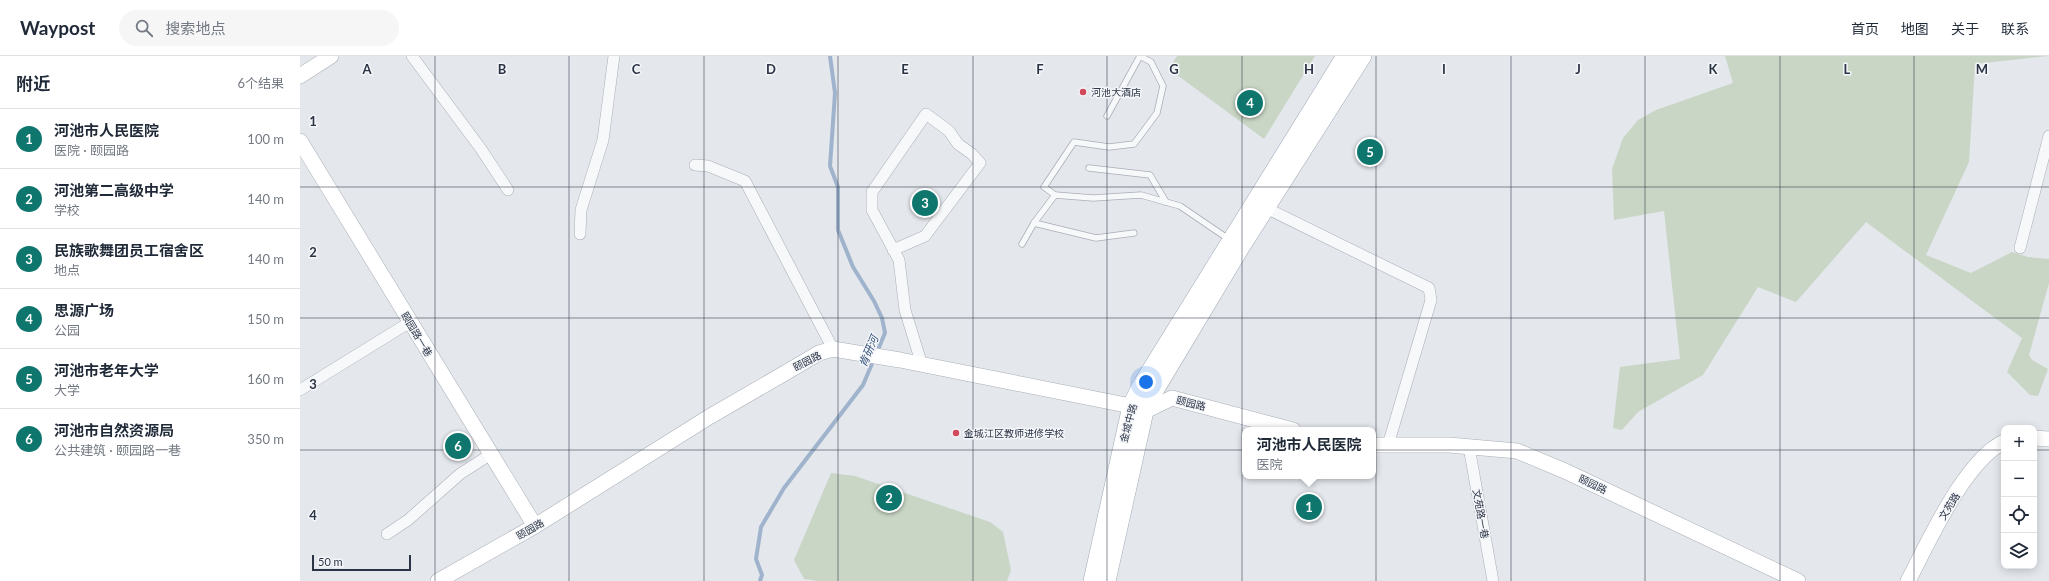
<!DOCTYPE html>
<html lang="zh">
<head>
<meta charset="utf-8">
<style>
	body { margin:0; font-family:Lato,"Noto Sans SC",sans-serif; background:#f6f6f7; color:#1f2937 }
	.controls { position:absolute; right:12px; bottom:12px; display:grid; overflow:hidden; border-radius:8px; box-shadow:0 2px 10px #0003 }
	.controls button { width:36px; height:36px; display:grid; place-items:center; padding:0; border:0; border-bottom:1px solid #e0e1e3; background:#fff; color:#1f2937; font:20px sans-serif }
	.scale { position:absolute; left:12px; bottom:10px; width:99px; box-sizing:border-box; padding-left:4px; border:2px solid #2b3445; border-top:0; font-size:11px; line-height:14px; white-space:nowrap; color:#2b3445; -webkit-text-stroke:3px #f4f6f9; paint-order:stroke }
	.you { position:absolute; left:846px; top:326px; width:14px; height:14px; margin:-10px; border:3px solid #fff; border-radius:50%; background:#1a73e8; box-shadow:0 0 0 6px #1a73e833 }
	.badge { display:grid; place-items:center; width:26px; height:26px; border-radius:50%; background:#0f766e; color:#fff; font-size:13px; font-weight:700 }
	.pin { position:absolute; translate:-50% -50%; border:2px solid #fff; box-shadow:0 1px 4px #0006 }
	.popup { position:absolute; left:942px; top:371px; width:134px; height:52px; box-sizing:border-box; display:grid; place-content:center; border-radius:8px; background:#fff; filter:drop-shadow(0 1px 3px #0005); font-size:13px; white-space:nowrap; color:#747a83 }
	.popup b { font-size:15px; color:#1f2937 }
	.popup::after { content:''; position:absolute; left:50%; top:100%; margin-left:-8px; border:8px solid transparent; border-top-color:#fff }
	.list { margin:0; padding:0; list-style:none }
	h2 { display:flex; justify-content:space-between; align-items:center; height:52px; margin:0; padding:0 16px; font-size:17px }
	h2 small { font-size:13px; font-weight:400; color:#747a83 }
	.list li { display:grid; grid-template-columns:26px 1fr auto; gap:12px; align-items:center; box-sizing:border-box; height:60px; padding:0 16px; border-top:1px solid #e0e1e3 }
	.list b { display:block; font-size:15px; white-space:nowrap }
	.list p { margin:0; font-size:13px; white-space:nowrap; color:#747a83 }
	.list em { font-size:13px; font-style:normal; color:#747a83 }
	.icon { flex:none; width:22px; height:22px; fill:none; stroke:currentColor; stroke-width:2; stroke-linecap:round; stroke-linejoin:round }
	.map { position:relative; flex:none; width:1749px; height:525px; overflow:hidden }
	header { display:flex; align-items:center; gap:24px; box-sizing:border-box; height:56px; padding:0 20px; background:#fff; border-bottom:1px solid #e0e1e3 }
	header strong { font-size:19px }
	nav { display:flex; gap:22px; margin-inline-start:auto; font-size:14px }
	.search { width:280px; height:36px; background:#f6f6f7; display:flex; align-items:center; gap:10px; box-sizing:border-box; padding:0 14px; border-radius:22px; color:#747a83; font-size:15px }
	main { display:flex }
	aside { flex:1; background:#fff }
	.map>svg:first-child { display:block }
	.green { fill:#c9d6c5 }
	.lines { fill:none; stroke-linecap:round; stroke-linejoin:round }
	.stream { stroke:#9fb4cc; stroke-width:4 }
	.lane-casing { stroke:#a9aeb7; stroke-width:7 }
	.street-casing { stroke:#a9aeb7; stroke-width:12 }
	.secondary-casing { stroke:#a9aeb7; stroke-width:16 }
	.primary-casing { stroke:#a3abb8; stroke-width:18 }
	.lane { stroke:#f7f8fa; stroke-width:5.5 }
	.street { stroke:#f7f8fa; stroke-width:11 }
	.secondary { stroke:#fff; stroke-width:15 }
	.primary { stroke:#fff; stroke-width:17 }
	.grid { fill:none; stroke:#2b3445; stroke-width:1; stroke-opacity:0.55 }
	.poi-dot { fill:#d1495b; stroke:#f4f6f9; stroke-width:1.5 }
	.labels { text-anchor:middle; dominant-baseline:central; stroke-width:3; stroke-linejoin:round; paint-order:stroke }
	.poi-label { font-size:10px; fill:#2b3445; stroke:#f4f6f9; text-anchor:start }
	.street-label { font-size:10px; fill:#2b3445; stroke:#f4f6f9 }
	.water-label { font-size:11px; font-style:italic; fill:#34527a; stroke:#f4f6f9 }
	.grid-label { font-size:13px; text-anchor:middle; font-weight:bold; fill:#2b3445; stroke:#f4f6f9; stroke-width:3; stroke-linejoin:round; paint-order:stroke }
</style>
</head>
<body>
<header>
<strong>Waypost</strong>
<div class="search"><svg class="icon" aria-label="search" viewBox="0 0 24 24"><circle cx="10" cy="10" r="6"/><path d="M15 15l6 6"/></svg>搜索地点</div>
<nav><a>首页</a><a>地图</a><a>关于</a><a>联系</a></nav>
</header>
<main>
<aside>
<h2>附近<small>6个结果</small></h2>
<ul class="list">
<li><span class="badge">1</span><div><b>河池市人民医院</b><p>医院 · 颐园路</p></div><em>100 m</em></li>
<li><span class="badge">2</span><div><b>河池第二高级中学</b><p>学校</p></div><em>140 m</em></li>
<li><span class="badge">3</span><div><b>民族歌舞团员工宿舍区</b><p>地点</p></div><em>140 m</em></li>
<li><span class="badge">4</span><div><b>思源广场</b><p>公园</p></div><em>150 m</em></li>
<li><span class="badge">5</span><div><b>河池市老年大学</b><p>大学</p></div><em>160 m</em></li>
<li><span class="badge">6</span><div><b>河池市自然资源局</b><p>公共建筑 · 颐园路一巷</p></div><em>350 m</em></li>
</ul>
</aside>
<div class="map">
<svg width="1749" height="525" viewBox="0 0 1749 525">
	<rect width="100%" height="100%" fill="#e4e7ec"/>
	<!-- green -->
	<g class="green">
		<polygon points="877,0 1015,0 964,83 869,13"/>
		<polygon points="1425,0 1748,0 1675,8 1669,106 1626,199 1671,217 1712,196 1728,201 1749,203 1749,227 1729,299 1732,304 1748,313 1738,340 1730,339 1707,316 1722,282 1566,166 1496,246 1458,231 1403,319 1338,356 1322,374 1313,372 1320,311 1380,303 1364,155 1314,164 1312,113 1323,82 1338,64 1356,54 1433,27"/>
		<polygon points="531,417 555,420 690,466 703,476 711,514 707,525 517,525 504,523 494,504"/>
	</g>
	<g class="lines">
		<!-- stream -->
		<g class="stream">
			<polyline points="530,0 535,37 530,110 538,131 538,174 553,211 574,245 582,262 585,277 577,296"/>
			<polyline points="460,525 462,519 456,503 461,471 484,432 563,329 574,303"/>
		</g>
		<defs>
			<g id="lane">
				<polyline points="789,112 850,119 866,146"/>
				<polyline points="755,139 793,142 841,139 880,150 930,184"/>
				<polyline points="734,167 796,182 834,177"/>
				<polyline points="722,188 734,167 755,139 744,131 774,86 809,91 834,88 857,57 863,30 851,6 840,0 807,60"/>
			</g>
			<g id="street">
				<polyline points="112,0 181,93 208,134"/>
				<polyline points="395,109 408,110 445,125 533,293"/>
				<polyline points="966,152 1129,232 1131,244 1088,389"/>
				<polyline points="280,178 281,154 303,84 314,0"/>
				<polyline points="1720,192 1749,80"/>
				<polyline points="593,194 625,180 680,107 672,98 658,88 649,75 626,58 572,136 572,154 599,204 605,254 622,309"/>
				<polyline points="0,334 110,266"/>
				<polyline points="1169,391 1193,525"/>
				<polyline points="87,478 108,464 160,418 191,398"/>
			</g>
			<g id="secondary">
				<polyline points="0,20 31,0"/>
				<polyline points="0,85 235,470"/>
				<polyline points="1734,382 1749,383"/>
				<polyline points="1073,389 1149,389 1217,395 1265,415 1498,525"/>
				<polyline points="138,525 235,470 409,361 485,317 519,297 533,293 600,304 831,350 845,355 872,342 993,374"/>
				<path d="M1608,525C1628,487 1665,404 1704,386"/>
			</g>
			<g id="primary">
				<polyline points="792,525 831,350 840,331 1045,0"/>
				<polyline points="807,525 845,355 853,338 940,193 1063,0"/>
			</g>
		</defs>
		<!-- lane casing -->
		<use href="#lane" class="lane-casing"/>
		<!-- street casing -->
		<use href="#street" class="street-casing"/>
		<!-- secondary casing -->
		<use href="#secondary" class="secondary-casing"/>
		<!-- primary casing -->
		<use href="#primary" class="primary-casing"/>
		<!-- lane -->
		<use href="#lane" class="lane"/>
		<!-- street -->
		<use href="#street" class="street"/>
		<!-- secondary -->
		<use href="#secondary" class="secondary"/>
		<!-- primary -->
		<use href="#primary" class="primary"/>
	</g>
	<!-- grid -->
	<path class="grid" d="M135,0V525M269,0V525M404,0V525M538,0V525M673,0V525M807,0V525M942,0V525M1076,0V525M1211,0V525M1345,0V525M1480,0V525M1614,0V525M0,131H1749M0,262H1749M0,394H1704M1734,394H1749"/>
	<!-- markers -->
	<g class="poi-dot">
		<circle cx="783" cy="36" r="4"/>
		<circle cx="656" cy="377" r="4"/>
	</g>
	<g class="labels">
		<!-- poi labels -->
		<g class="poi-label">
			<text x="791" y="36">河池大酒店</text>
			<text x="664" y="377">金城江区教师进修学校</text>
		</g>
		<!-- street labels -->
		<g class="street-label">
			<text transform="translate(117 278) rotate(59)">颐园路一巷</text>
			<text transform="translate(507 305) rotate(-27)">颐园路</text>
			<text transform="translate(891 347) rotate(14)">颐园路</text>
			<text transform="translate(828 367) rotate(-75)">金城中路</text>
			<text transform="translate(1293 428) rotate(25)">颐园路</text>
			<text transform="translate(1649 450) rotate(-58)">文苑路</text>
			<text transform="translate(1181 458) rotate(80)">文苑路一巷</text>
			<text transform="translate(230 473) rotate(-30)">颐园路</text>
		</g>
		<!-- water labels -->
		<g class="water-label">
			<text transform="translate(568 295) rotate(-67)">肯研河</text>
		</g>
	</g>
	<g class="grid-label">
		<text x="67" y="18">A</text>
		<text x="202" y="18">B</text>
		<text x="336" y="18">C</text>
		<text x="471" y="18">D</text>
		<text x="605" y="18">E</text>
		<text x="740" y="18">F</text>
		<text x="874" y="18">G</text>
		<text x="1009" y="18">H</text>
		<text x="1144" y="18">I</text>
		<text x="1278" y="18">J</text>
		<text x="1413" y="18">K</text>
		<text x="1547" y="18">L</text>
		<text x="1682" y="18">M</text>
		<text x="13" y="70">1</text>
		<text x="13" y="201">2</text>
		<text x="13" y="333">3</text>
		<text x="13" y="464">4</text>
	</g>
</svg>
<div class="controls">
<button>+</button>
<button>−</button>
<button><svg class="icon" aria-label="locate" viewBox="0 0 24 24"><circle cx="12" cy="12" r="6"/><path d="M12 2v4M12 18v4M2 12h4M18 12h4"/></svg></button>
<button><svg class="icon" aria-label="layers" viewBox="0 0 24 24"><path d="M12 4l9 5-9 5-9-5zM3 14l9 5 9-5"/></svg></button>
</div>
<div class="scale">50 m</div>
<div class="you"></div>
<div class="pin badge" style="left:1009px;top:451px">1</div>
<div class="popup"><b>河池市人民医院</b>医院</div>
<div class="pin badge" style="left:589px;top:442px">2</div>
<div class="pin badge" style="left:625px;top:147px">3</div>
<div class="pin badge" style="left:950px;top:47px">4</div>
<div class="pin badge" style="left:1070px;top:96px">5</div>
<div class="pin badge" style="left:158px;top:390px">6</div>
</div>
</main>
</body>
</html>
